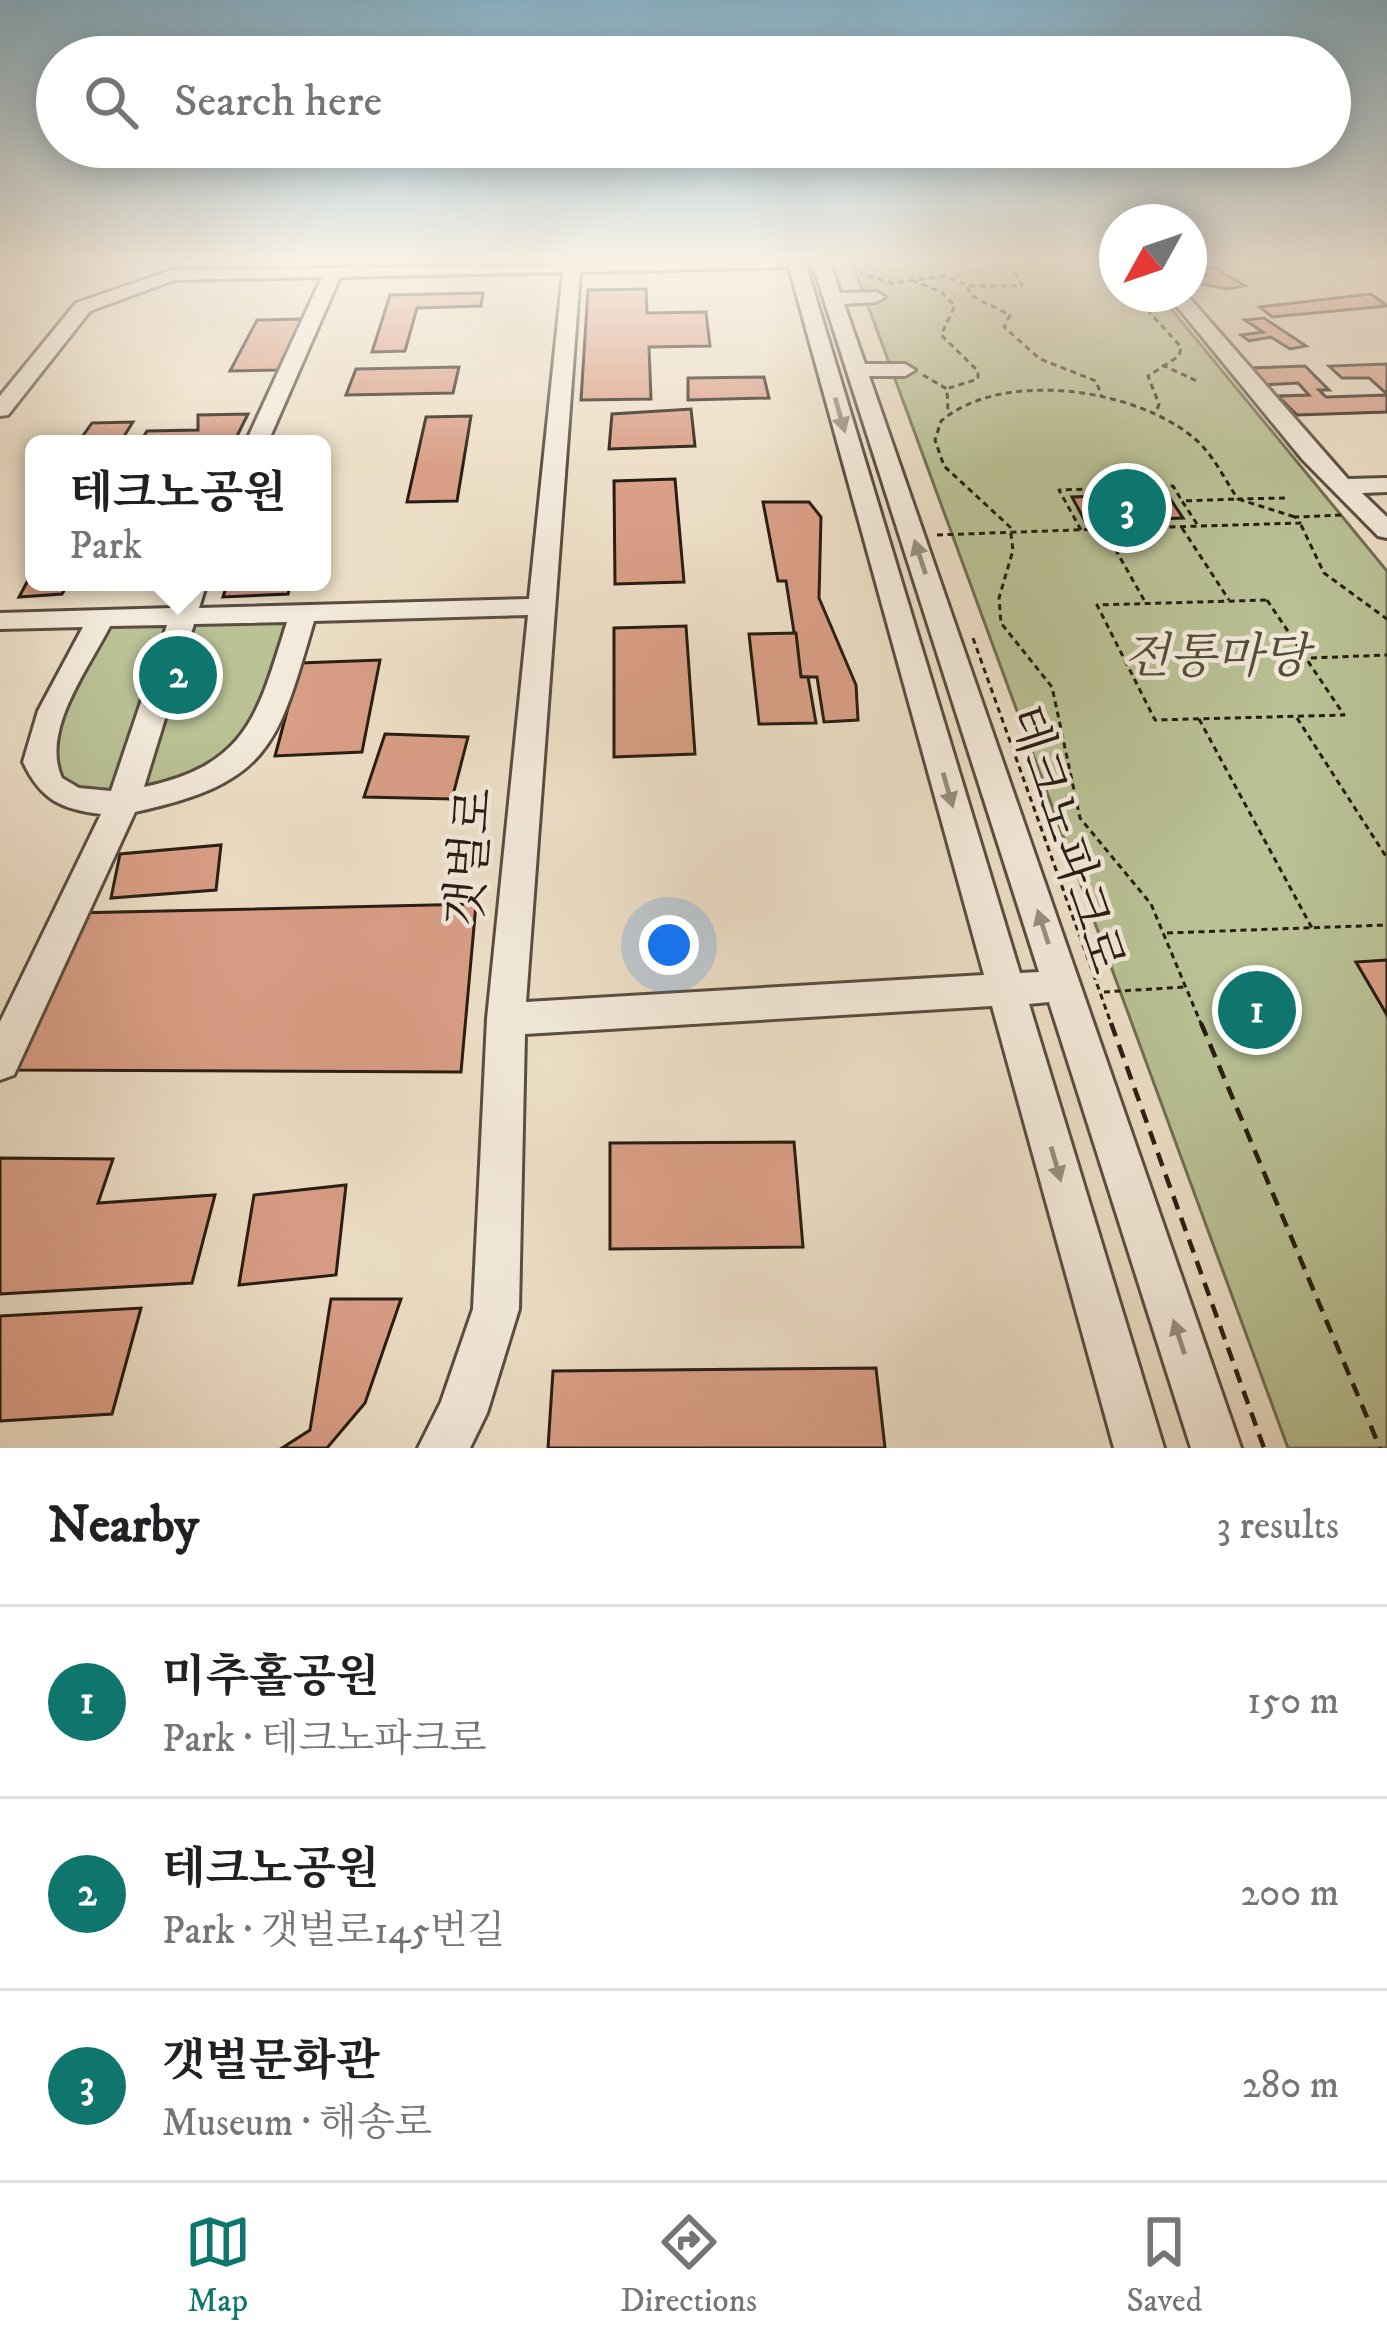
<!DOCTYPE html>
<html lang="en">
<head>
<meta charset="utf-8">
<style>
	body { margin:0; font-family:"IM FELL DW Pica","Noto Serif KR",serif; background:#f2f2f2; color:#202124 }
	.compass { position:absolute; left:1099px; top:204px; width:108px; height:108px; border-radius:50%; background:#fff; box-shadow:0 6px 30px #0003; rotate:230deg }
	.you { position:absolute; left:669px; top:945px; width:42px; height:42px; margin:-30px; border:9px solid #fff; border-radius:50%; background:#1a73e8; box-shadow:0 0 0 18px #1a73e833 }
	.badge { display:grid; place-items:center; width:78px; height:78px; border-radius:50%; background:#0f766e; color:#fff; font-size:39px; font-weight:700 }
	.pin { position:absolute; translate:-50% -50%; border:6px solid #fff; box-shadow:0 3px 12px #0006 }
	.popup { position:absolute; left:25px; top:435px; width:306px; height:156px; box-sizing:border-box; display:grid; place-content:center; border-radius:18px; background:#fff; filter:drop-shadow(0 3px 9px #0005); font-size:39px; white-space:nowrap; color:#757577 }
	.popup b { font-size:45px; color:#202124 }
	.popup::after { content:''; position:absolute; left:50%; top:100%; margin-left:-24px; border:24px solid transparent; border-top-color:#fff }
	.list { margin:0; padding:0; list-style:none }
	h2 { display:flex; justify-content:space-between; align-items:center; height:156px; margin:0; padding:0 48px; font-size:51px }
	h2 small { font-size:39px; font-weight:400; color:#757577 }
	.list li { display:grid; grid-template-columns:78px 1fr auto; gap:36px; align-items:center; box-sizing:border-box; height:192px; padding:0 48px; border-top:3px solid #e0e0e0 }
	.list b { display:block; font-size:45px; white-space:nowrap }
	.list p { margin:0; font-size:39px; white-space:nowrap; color:#757577 }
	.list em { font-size:39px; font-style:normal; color:#757577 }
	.icon { flex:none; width:66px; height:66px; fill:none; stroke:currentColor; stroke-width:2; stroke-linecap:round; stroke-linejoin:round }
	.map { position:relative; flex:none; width:1387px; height:1448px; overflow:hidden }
	.search { position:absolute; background:#fff; box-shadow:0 6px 30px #0003; left:36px; right:36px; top:36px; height:132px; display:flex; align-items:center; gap:30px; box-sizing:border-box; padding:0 42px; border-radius:66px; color:#757577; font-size:45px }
	.sheet { height:732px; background:#fff }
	nav { display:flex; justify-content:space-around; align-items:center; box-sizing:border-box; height:168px; border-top:3px solid #e0e0e0; background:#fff; font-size:33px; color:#757577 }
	nav a { display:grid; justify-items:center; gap:6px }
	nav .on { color:#0f766e }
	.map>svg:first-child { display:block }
	.green { fill:#b9c195; stroke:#706f54; stroke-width:3 }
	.building { fill:#da9f87; stroke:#281d13; stroke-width:3 }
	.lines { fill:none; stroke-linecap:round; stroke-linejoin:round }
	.minor-casing { stroke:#594e40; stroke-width:6 }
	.path-far1 { stroke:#281d13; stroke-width:3; stroke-dasharray:6 4.5; stroke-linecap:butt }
	.path { stroke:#281d13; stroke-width:4.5; stroke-dasharray:14 9; stroke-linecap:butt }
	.minor { fill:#f3eadb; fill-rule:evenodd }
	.oneway { fill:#988e81 }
	.labels { text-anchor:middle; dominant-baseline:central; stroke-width:9; stroke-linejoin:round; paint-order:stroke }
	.park-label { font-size:48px; font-style:italic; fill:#544e3a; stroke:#f3eadb }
	.street-label { font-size:48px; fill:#281d13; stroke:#f3eadb }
</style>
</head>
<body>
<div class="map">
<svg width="1387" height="1448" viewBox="0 0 1387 1448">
	<rect width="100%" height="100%" fill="#eddfc7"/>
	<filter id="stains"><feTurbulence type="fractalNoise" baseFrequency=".00167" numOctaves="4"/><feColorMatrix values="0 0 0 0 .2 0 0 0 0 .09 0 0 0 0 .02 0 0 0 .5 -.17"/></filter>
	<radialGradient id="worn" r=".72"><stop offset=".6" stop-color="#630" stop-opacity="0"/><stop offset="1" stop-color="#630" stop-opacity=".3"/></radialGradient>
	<!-- green -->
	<g class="green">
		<polygon points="852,262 1117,262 1117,294 1159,294 1387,571 1387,1448 1288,1448"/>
		<polygon points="303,614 264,732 185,789 70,797 43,736 101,618"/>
	</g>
	<!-- building -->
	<g class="building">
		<polygon points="1214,267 1245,286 1226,289 1189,281 1206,275 1197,269"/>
		<polygon points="646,289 647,313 706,312 710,346 649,347 651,399 581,400 588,290"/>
		<polygon points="483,293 481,306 417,308 405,351 372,352 390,295"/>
		<polygon points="1371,294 1387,306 1272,317 1260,307"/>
		<polygon points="1264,318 1306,346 1290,349 1271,337 1249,341 1241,335 1263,332 1245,320"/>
		<polygon points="302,319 279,370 230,371 257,320"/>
		<polygon points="1387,364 1387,394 1369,378 1342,378 1329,366"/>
		<polygon points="1305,366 1329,390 1319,390 1326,397 1387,395 1387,412 1297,415 1278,396 1309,395 1298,383 1263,385 1248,368"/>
		<polygon points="459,367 453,393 346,395 356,369"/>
		<polygon points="764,377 769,398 688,400 688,378"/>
		<polygon points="691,409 695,446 609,449 612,414"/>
		<polygon points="248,414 233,444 139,444 147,431 198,430 198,415"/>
		<polygon points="471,416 457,501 407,502 426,417"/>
		<polygon points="133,422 119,444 77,444 92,423"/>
		<polygon points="675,479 684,582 615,584 614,481"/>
		<polygon points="1167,494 1183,518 1085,521 1072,497"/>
		<polygon points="763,502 809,502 821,517 819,598 856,685 858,720 824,722 817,677 801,677 786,581 778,581"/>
		<polygon points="34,569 34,582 69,582 62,594 19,597"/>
		<polygon points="228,582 291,582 288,594 223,597"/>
		<polygon points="686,626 695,754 614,757 614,628"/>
		<polygon points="796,633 801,677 808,677 816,723 759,724 749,634"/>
		<polygon points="380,660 362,752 275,756 300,663"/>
		<polygon points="385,734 468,737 452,799 364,797"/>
		<polygon points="221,845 216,890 111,898 120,854"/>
		<polygon points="476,904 461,1072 14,1070 72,913"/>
		<polygon points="1387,960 1387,1015 1356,962"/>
		<polygon points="794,1142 803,1247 610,1249 610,1143"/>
		<polygon points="0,1158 113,1159 98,1203 215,1195 192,1283 0,1294"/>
		<polygon points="346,1185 336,1275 239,1285 254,1195"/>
		<polygon points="331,1299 401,1299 365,1403 327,1448 282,1448 310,1430"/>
		<polygon points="141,1308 112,1414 0,1421 0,1316"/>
		<polygon points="876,1368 885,1448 548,1448 553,1371"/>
	</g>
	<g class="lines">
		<defs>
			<g id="minor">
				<path d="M805,262L1020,973L1039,972L812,262H830L840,293L876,292L885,297L876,302L844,304L865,364H905L915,370L905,376H869L1241,1448H1191L1049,1002L1029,1004L1164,1448H1114L992,1006L525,1034L519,1309L487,1413L470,1448H418L441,1402L473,1309L487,1019L528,615L314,621C278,745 270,783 135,812L14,1075L0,1080V1022L101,814C61,809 41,800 23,762L38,711L83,627L0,629V613L172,608L181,582H207L199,608L529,599L563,272L340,277L267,444H245L322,277L174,280L90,311L8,415L0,416V396L76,303L172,270ZM789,267L984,975L526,1002L580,272ZM287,622C258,713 249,765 144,787L194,624ZM167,625L111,791L79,788L62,778C40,731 89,668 110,626Z"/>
				<polygon points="1167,294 1186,294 1348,479 1387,478 1387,492 1362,493 1387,517 1387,538 1378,536 1303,460"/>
			</g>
		</defs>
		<!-- minor casing -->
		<use href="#minor" class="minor-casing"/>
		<!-- path-far1 -->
		<g class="path-far1">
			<polyline points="871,262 862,274 892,283 945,276 969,286 1022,286 1013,268 1026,268 1022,262"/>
			<polyline points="1114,262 1117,267"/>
			<polyline points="912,280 941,292 955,306 941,335 978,371 978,379 949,388"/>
			<polyline points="967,287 972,296 1010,315 1004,327 1040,359 1096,381 1102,397"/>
			<polyline points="1133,294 1181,347 1179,356 1148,376 1159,404 1156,413"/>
			<polyline points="1162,365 1197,381"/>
			<polyline points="923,375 947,389 948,411"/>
			<polyline points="1197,524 1182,501 1238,499 1295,517"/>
			<polyline points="1301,525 1324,573 1387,619"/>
			<polyline points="1182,528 1229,600"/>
			<polyline points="1081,530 1059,490 1173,486 1182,501"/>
			<polyline points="937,535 1101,529"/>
			<polyline points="1144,600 1104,529 1300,523 1295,517 1342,515"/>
			<polygon points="1267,600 1344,715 1155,720 1097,605"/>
			<polyline points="973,638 1112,1026"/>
			<polyline points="1311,658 1387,655"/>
			<polyline points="1297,718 1387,858"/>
			<polyline points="1199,719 1312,928"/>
			<polyline points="1167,933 1387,925"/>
			<polyline points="1104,992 1185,987"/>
			<path d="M1202,1026L1151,904L1080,818L1052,687L1001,623L999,598L1013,550L1010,527L944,466L935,440L941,421C1002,369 1136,388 1195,439C1214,455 1224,479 1238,499L1286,498"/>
		</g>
		<!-- path -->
		<g class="path">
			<polyline points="1111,1023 1264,1448"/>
			<polyline points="1201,1023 1380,1448"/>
		</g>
		<!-- minor -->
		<use href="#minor" class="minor"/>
	</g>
	<!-- one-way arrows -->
	<defs><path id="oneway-solid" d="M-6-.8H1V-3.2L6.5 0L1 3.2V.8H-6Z" transform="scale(3)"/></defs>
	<g class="oneway">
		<use href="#oneway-solid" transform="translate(840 415) rotate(74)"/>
		<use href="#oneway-solid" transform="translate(920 557) rotate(-108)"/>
		<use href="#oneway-solid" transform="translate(948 790) rotate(74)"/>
		<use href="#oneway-solid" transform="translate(1043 927) rotate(-108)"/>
		<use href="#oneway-solid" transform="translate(1056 1164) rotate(74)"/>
		<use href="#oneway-solid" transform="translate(1179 1337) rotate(-108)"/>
	</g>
	<!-- sky -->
	<linearGradient id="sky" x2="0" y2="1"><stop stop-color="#89b8d1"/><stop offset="0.56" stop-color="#f7f1e6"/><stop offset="1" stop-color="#f7f1e6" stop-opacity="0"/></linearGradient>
	<rect width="1387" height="465" fill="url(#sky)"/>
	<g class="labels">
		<!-- park labels -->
		<g class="park-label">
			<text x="1216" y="658">전통마당</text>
		</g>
		<!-- street labels -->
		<g class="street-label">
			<text transform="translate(1065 840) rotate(72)">테크노파크로</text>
			<text transform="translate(471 857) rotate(-85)">갯벌로</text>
		</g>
	</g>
	<rect width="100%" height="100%" filter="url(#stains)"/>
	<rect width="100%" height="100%" fill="url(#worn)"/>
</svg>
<svg class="compass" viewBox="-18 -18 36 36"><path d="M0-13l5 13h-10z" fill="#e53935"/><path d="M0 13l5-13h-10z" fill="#757577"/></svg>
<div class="you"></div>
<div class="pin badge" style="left:1257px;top:1010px">1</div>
<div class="pin badge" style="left:178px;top:675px">2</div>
<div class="popup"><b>테크노공원</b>Park</div>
<div class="pin badge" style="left:1127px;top:508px">3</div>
<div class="search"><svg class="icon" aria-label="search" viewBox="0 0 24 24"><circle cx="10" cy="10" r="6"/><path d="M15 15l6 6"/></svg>Search here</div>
</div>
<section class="sheet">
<h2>Nearby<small>3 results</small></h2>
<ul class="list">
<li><span class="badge">1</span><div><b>미추홀공원</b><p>Park · 테크노파크로</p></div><em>150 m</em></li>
<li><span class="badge">2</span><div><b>테크노공원</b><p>Park · 갯벌로145번길</p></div><em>200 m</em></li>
<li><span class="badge">3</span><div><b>갯벌문화관</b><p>Museum · 해송로</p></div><em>280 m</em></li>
</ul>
</section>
<nav>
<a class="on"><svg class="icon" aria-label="map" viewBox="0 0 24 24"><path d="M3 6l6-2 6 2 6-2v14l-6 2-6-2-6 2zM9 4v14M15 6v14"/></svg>Map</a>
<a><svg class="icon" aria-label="directions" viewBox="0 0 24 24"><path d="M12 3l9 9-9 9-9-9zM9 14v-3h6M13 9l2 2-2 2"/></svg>Directions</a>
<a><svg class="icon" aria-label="saved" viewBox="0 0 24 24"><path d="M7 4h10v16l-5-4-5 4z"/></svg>Saved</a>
</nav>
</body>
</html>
